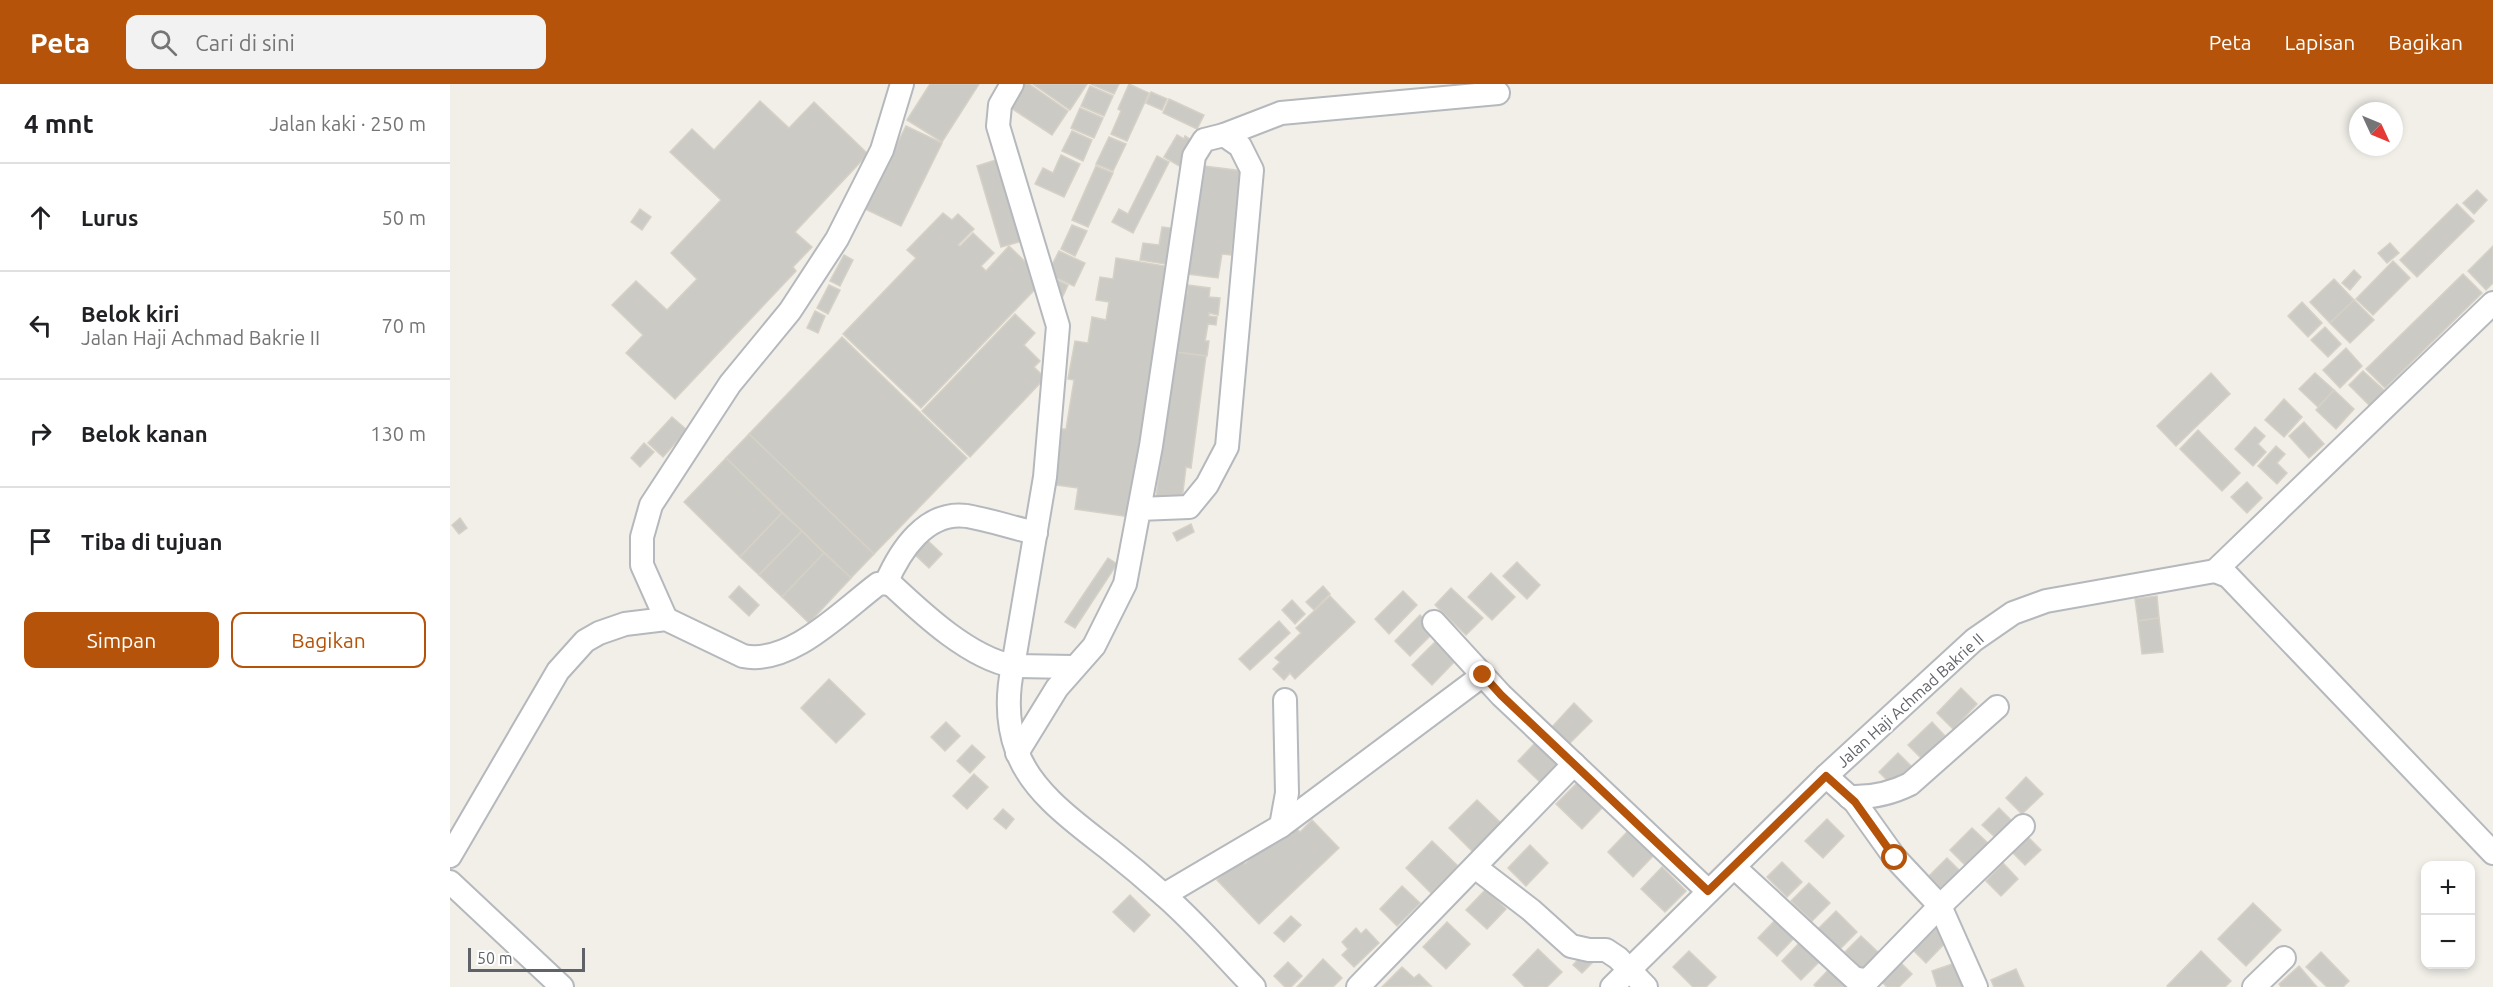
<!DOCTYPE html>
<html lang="id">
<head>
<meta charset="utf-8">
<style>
	body { margin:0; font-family:Ubuntu,sans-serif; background:#f2f2f2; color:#202124 }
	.controls { position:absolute; right:18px; bottom:18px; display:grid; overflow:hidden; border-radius:12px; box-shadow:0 3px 9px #0003 }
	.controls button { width:54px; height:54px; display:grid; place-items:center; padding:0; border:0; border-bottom:2px solid #e0e0e0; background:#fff; color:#202124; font:30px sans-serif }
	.compass { position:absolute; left:1899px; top:18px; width:54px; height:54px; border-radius:50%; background:#fff; box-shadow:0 3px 9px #0003; rotate:134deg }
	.scale { position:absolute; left:18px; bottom:15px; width:117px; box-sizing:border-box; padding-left:6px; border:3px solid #5f6368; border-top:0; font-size:16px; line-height:21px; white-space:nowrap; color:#5f6368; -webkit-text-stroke:4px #fff; paint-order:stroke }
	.stop { position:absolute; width:18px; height:18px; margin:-14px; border:4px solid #b45309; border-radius:50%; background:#fff }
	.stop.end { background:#b45309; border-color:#fff; box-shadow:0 2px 6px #0008 }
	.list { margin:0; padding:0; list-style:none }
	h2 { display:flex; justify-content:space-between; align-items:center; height:78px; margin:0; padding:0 24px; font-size:26px }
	h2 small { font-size:20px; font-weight:400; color:#757577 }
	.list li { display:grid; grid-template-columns:39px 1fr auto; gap:18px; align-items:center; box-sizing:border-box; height:108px; padding:0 24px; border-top:2px solid #e0e0e0 }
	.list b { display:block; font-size:22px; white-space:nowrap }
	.list p { margin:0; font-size:20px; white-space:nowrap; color:#757577 }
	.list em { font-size:20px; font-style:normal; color:#757577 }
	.actions { display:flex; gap:12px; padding:18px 24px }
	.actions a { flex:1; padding:14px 0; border:2px solid #b45309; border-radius:12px; text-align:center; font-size:21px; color:#b45309 }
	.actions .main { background:#b45309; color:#fff }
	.icon { flex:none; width:33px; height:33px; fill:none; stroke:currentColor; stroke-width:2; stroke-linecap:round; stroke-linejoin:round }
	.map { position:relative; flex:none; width:2043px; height:903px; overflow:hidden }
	header { display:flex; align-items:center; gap:36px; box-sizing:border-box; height:84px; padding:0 30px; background:#b45309; color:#fff }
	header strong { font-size:28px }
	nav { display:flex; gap:33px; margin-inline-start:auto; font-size:21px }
	.search { width:420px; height:54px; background:#f2f2f2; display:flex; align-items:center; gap:15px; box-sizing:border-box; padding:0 21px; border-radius:12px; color:#757577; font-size:22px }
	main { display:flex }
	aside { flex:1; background:#fff }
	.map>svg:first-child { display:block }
	.building { fill:#cccac5; stroke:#d6d1c6; stroke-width:1.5 }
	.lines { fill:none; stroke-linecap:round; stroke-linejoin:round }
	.minor-casing { stroke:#b5b8bc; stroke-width:26 }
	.minor { stroke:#fff; stroke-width:22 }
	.route { stroke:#b45309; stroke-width:8 }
	.labels { text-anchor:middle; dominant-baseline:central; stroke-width:4.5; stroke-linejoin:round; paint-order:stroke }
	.street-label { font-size:16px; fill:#5f6368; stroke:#fff }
</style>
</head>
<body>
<header>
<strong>Peta</strong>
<div class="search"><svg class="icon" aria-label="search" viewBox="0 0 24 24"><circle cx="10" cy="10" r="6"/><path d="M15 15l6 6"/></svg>Cari di sini</div>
<nav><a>Peta</a><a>Lapisan</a><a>Bagikan</a></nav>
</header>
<main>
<aside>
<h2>4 mnt<small>Jalan kaki · 250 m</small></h2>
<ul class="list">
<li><svg class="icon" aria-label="ahead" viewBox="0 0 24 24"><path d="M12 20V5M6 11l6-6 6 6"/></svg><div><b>Lurus</b></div><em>50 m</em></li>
<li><svg class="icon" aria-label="left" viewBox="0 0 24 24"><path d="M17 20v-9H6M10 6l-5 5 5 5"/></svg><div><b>Belok kiri</b><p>Jalan Haji Achmad Bakrie II</p></div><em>70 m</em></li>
<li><svg class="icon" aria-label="right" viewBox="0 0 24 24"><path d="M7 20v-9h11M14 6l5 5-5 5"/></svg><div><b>Belok kanan</b></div><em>130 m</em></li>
<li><svg class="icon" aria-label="arrive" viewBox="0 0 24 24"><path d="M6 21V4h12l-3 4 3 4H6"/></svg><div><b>Tiba di tujuan</b></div></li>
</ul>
<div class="actions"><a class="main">Simpan</a><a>Bagikan</a></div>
</aside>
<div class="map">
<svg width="2043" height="903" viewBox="0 0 2043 903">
	<rect width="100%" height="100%" fill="#f1efe8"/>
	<!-- building -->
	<g class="building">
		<polygon points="480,0 529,0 492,58 457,36"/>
		<polygon points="573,0 579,0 618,27 602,51 558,22"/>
		<polygon points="583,0 637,0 620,26"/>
		<polygon points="641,0 669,0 664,10"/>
		<polygon points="679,0 699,9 677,57 661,50 671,27 668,25"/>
		<polygon points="640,2 663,12 654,32 631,22"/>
		<polygon points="701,8 717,15 712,26 696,19"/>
		<polygon points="719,15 754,31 747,45 713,29"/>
		<polygon points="310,17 339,44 364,18 418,70 345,148 362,163 343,183 346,187 225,315 176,269 193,251 162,221 186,197 217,226 247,195 221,169 271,116 220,68 242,45 264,66"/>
		<polygon points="630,24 653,34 644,54 621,44"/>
		<polygon points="456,42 492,59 451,142 415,125"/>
		<polygon points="622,47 642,56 633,77 612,67"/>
		<polygon points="727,51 734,55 735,52 746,59 731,83 714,73"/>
		<polygon points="659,53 676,60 663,87 646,80"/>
		<polygon points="611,71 630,80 614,113 585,100 593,84 603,89"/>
		<polygon points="707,72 719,78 683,149 662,138 669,125 678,130"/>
		<polygon points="552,74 576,156 551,163 527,82"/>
		<polygon points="646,82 663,89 638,143 622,136"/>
		<polygon points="754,82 793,87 781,171 772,170 768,194 738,190"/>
		<polygon points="2027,106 2037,116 2024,130 2013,119"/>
		<polygon points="2007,120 2024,137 1967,193 1950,176"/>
		<polygon points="190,125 201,133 192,146 181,138"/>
		<polygon points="493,129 502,136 508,130 524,145 508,161 510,162 523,149 544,169 531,182 536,187 559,162 594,196 471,324 393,250 466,174 457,166"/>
		<polygon points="622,141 637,147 625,172 611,165"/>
		<polygon points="712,143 727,145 721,181 690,176 693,159 709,161"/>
		<polygon points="1940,159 1949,169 1937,179 1928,169"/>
		<polygon points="2043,162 2043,199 2036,206 2018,187"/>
		<polygon points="609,167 635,179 624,202 602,192 605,187 600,185"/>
		<polygon points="394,171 403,176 390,202 380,197"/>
		<polygon points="666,174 721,183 680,433 625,425 628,404 600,400 609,345 616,345 624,296 618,295 625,257 638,259 642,233 656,236 659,218 646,216 650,193 663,195"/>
		<polygon points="1943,177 1960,194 1923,231 1906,215"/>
		<polygon points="1904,186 1911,193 1900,206 1892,199"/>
		<polygon points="2013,190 2032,209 1935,304 1916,285"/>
		<polygon points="1884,195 1904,216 1880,239 1860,218"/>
		<polygon points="607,196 618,201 613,212 602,207"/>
		<polygon points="379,201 390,206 378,230 367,224"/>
		<polygon points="738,201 760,204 759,213 770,214 768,231 759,229 759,232 767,233 766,241 758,240 755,257 759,257 757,272 724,268 732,209 737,210"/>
		<polygon points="1904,216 1924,236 1900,259 1880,239"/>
		<polygon points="1852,218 1872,239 1858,253 1838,232"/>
		<polygon points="365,227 375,232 368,249 357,244"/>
		<polygon points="565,230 585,249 574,261 590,277 584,283 595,294 520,373 472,327"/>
		<polygon points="1875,243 1891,260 1878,273 1861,256"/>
		<polygon points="392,253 517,374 424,470 299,350"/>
		<polygon points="1896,264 1912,282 1890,304 1873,286"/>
		<polygon points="725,268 756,272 741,384 736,383 732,416 706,413"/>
		<polygon points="1913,287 1935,307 1920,322 1899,301"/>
		<polygon points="1761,289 1780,310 1726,362 1707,342"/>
		<polygon points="1865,289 1884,306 1868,323 1849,305"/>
		<polygon points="1884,306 1904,325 1886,345 1866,326"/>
		<polygon points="1834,315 1852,333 1834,353 1815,336"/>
		<polygon points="222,333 237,346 213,373 198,359"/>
		<polygon points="1854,338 1874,360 1859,374 1839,352"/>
		<polygon points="1805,343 1815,352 1808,360 1816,368 1803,382 1785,365"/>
		<polygon points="1748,346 1790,389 1772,407 1730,365"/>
		<polygon points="299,350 424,470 401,494 276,374"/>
		<polygon points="194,359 204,368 190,383 181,374"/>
		<polygon points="1826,362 1835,370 1827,379 1837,389 1827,400 1808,382"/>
		<polygon points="276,374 332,429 290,473 234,418"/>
		<polygon points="1797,398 1812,414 1797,429 1781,413"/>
		<polygon points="332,429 352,447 309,491 290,473"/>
		<polygon points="10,434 17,444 9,450 2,441"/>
		<polygon points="741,440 744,448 727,457 723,449"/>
		<polygon points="352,447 374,469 332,513 309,491"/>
		<polygon points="475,454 492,470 479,484 462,468"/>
		<polygon points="374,469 401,494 359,539 332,513"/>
		<polygon points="658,474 667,480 625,544 615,538"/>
		<polygon points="1067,478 1090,501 1077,515 1053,492"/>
		<polygon points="1041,489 1065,513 1042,536 1018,513"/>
		<polygon points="289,502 309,521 299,532 279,513"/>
		<polygon points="873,502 880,510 864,526 856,518"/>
		<polygon points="1001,504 1033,534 1016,551 985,521"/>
		<polygon points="953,507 967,521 939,550 925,535"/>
		<polygon points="880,512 905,538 845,595 840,589 834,596 823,585 830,578 825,574 851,549 846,544"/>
		<polygon points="1707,512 1709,534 1688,537 1685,515"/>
		<polygon points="842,516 855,530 845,540 832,526"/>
		<polygon points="970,531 986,546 960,572 945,557"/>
		<polygon points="1709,534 1713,568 1692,570 1688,537"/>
		<polygon points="829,537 840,549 800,586 789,575"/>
		<polygon points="988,555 1008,574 982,601 962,581"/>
		<polygon points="379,595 415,630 386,659 351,624"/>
		<polygon points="1511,604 1527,620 1503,645 1487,629"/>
		<polygon points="1124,619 1142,637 1119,660 1102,643"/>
		<polygon points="496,638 510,652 495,667 481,653"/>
		<polygon points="1482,638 1495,652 1472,675 1458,661"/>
		<polygon points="1085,659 1108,682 1091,699 1068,677"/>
		<polygon points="522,661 535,673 520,689 507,677"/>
		<polygon points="1448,669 1464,685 1445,704 1429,688"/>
		<polygon points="524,690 538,703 517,725 503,712"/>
		<polygon points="1576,693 1593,710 1572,730 1556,714"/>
		<polygon points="1127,699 1152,724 1132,745 1106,720"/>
		<polygon points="1027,716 1052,740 1024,769 999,744"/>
		<polygon points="1549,724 1564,739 1547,755 1532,741"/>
		<polygon points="553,725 564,735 556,745 544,735"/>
		<polygon points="1377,735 1394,752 1373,774 1355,757"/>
		<polygon points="862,736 889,764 809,840 767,796 790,774 795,780 800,775 798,772 840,738 850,748"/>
		<polygon points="1522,744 1540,761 1518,784 1500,766"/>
		<polygon points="1177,748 1203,772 1183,793 1158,768"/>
		<polygon points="1576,751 1591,766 1575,781 1561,767"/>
		<polygon points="982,757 1008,782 981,809 956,784"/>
		<polygon points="1080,761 1098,779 1076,802 1058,784"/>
		<polygon points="1497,774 1512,789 1494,807 1479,792"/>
		<polygon points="1332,778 1352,798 1337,813 1317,793"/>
		<polygon points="1553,779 1568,795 1551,812 1536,797"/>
		<polygon points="1212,783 1236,807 1215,828 1191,805"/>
		<polygon points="1359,799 1380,819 1362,837 1341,817"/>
		<polygon points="952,802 970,819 947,842 930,825"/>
		<polygon points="1036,805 1056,825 1037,845 1016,826"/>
		<polygon points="680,811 700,831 684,848 663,828"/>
		<polygon points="1803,819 1831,846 1796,882 1768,855"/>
		<polygon points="1386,827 1407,848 1389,866 1368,845"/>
		<polygon points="841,832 851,841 834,858 824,849"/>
		<polygon points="1328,833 1346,852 1327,872 1308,854"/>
		<polygon points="997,838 1020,860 996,885 973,863"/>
		<polygon points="906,844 911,850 916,845 929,859 904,883 892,871 898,865 892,858"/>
		<polygon points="1485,844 1498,856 1476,879 1463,866"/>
		<polygon points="1411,852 1429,869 1413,886 1395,868"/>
		<polygon points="1352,856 1372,875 1351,896 1332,877"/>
		<polygon points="1088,865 1112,888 1097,903 1075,903 1063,891"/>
		<polygon points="1239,867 1266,893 1256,903 1243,903 1223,883"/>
		<polygon points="1751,867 1781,897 1775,903 1718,903 1717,902"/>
		<polygon points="1135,868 1144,877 1132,889 1123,881"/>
		<polygon points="1871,868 1899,897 1893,903 1877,903 1856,883"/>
		<polygon points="873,875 892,894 883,903 847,903"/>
		<polygon points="1449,877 1462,890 1449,903 1437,903 1430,896"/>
		<polygon points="838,878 852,892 841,903 835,903 824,892"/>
		<polygon points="1508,878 1517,903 1487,903 1482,887"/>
		<polygon points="1382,882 1403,903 1366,903 1364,901"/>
		<polygon points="1849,882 1867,903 1831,903 1829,900"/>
		<polygon points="952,883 964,894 969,890 981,902 932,903"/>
		<polygon points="1566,885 1574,903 1544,903 1541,896"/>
	</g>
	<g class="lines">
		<defs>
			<g id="minor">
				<polyline points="562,0 550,21 548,42 608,242 595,393 563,582 623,583"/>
				<polyline points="774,51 831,29 1048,9"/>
				<polyline points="1765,487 2043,219"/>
				<path d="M436,499C450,467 476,426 517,432C540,436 563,444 586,449"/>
				<polyline points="216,535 192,481 192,453 201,421 280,300 340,227 387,155 432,66 452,0"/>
				<polyline points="984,538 1051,611 1258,807"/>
				<polyline points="567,669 607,604 644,562 675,500 701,362 744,72 754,56 774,51 790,62 802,86 777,363 757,401 739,423 689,425"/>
				<polyline points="1376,692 1405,718 1445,774 1490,822 1526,903"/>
				<path d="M1399,713C1422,714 1440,710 1460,700L1547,623"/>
				<polyline points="831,742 1033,591"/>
				<path d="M0,772L108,587L135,557L149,549L175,540L216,535L293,572C340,582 392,527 428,500L436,499L443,502C474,531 520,574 563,582C557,610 557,640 567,667C581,708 627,740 659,765C678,780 697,796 715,812C747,840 774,872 804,903"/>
				<polyline points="1025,783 1081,826 1121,862 1139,866 1156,866 1168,874 1196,903"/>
				<polyline points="1284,783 1404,894 1413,896 1420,894 1490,822 1573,742"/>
				<polyline points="0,798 112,903"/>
				<polyline points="714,811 831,742 837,709 835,616"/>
				<polyline points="908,903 1124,680"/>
				<polyline points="1162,903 1376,692 1524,556 1563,529 1596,517 1765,487 1778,492 2043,769"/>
				<polyline points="1804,903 1834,874"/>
			</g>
		</defs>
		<!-- minor casing -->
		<use href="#minor" class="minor-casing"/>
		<!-- minor -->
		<use href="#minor" class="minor"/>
	</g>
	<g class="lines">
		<!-- route -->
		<polyline class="route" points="1033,591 1051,611 1258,807 1376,692 1405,718 1445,774"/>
	</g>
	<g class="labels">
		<!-- street labels -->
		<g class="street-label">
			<text transform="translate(1460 616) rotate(-42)">Jalan Haji Achmad Bakrie II</text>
		</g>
	</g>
</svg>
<div class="controls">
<button>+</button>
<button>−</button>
</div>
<svg class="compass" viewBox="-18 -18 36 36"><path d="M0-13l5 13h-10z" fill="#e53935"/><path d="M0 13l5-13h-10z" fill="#757577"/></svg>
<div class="scale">50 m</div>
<div class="stop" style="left:1445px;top:774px"></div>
<div class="stop end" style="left:1033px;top:591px"></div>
</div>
</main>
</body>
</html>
